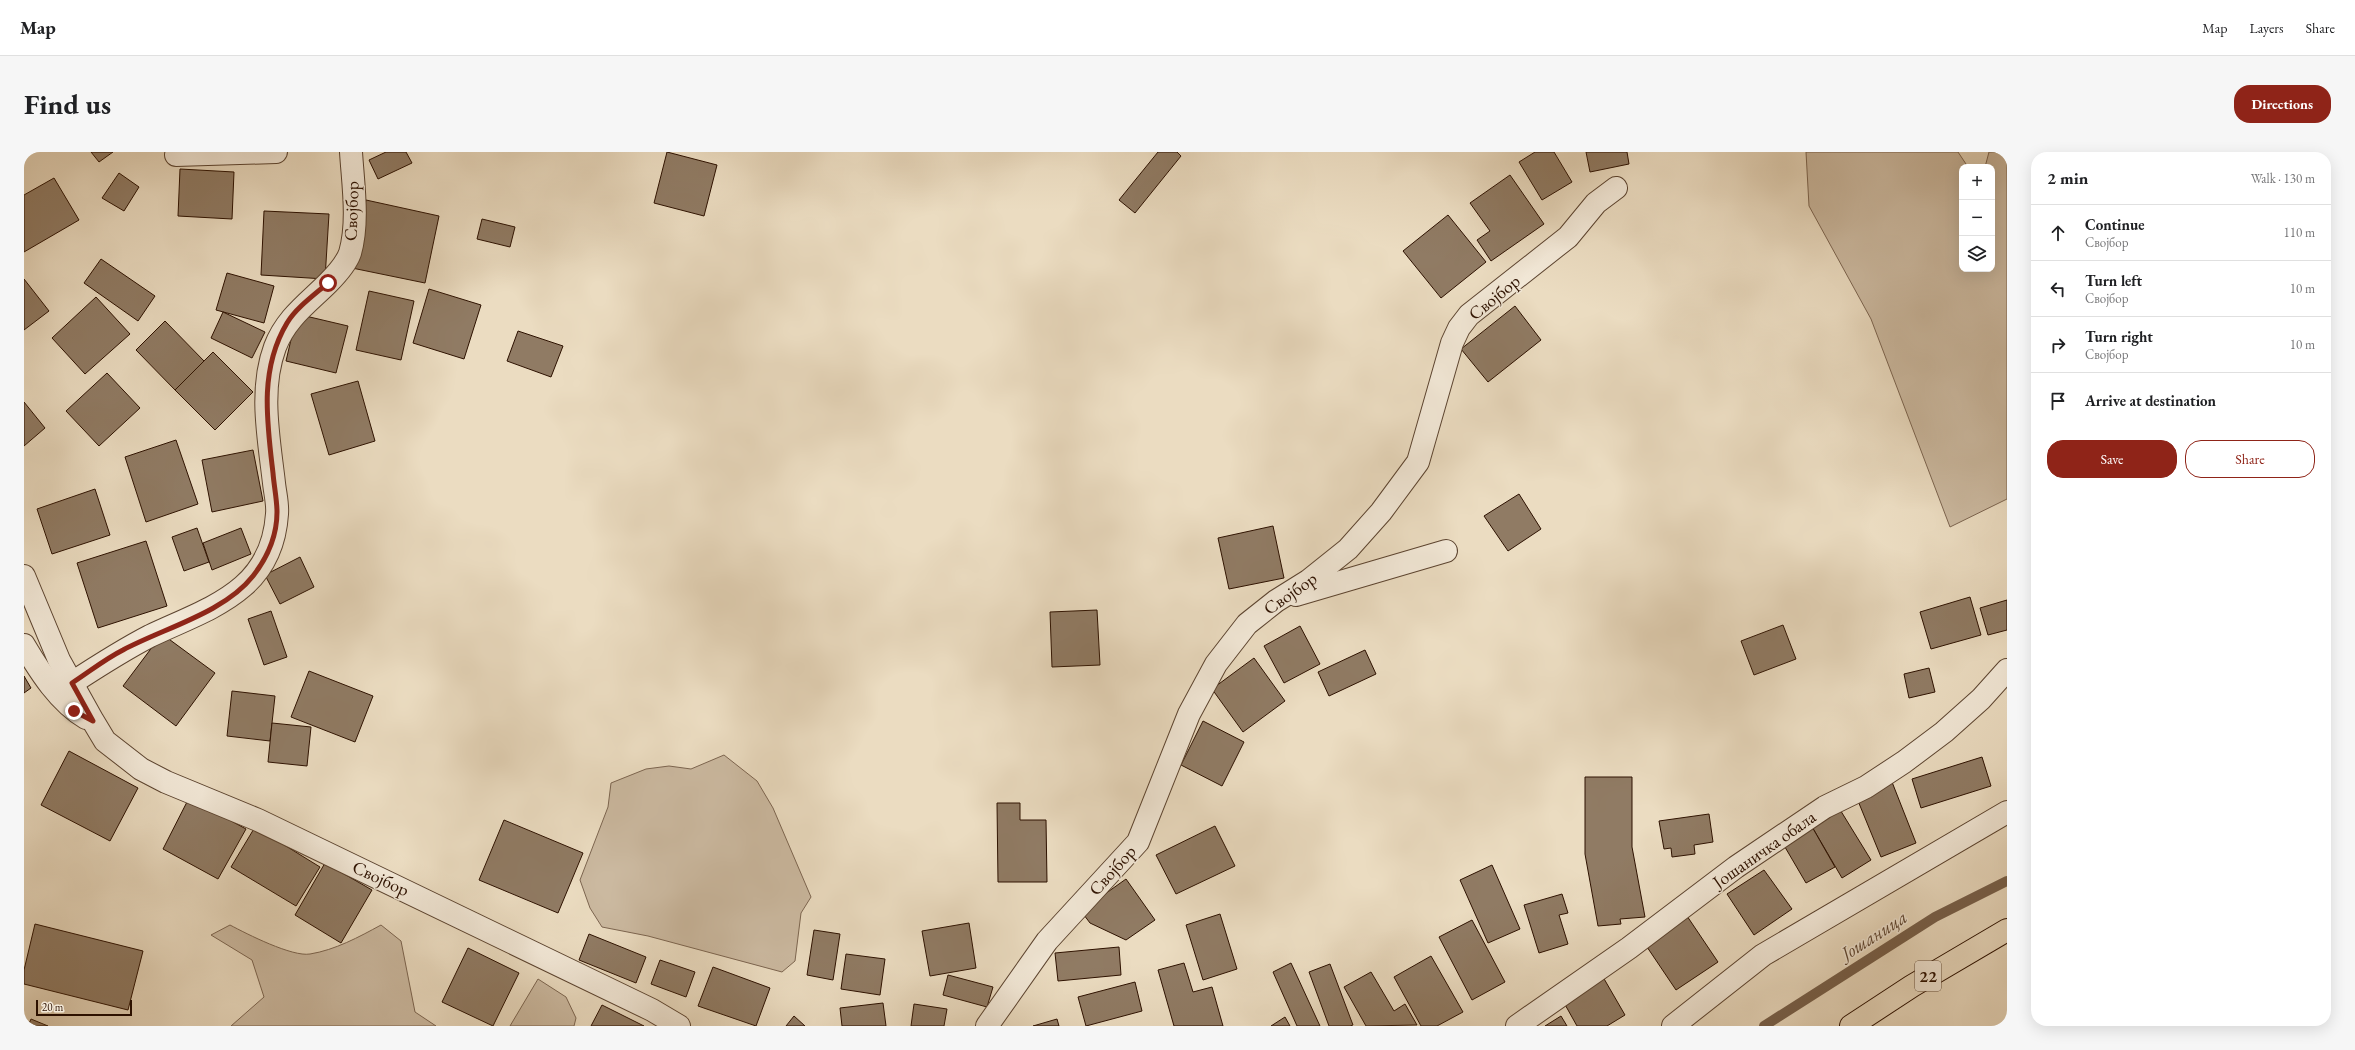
<!DOCTYPE html>
<html lang="en">
<head>
<meta charset="utf-8">
<style>
	body { margin:0; font-family:"EB Garamond",serif; background:#f6f6f6; color:#202124 }
	.controls { position:absolute; right:12px; top:12px; display:grid; overflow:hidden; border-radius:8px; box-shadow:0 4px 16px #0002 }
	.controls button { width:36px; height:36px; display:grid; place-items:center; padding:0; border:0; border-bottom:1px solid #e0e0e0; background:#fff; color:#202124; font:20px sans-serif }
	.scale { position:absolute; left:12px; bottom:10px; width:96px; box-sizing:border-box; padding-left:4px; border:2px solid #2d1100; border-top:0; font-size:11px; line-height:14px; white-space:nowrap; color:#2d1100; -webkit-text-stroke:3px #f2e8d7; paint-order:stroke }
	.stop { position:absolute; width:12px; height:12px; margin:-9px; border:3px solid #8f2418; border-radius:50%; background:#fff }
	.stop.end { background:#8f2418; border-color:#fff; box-shadow:0 1px 4px #0008 }
	.list { margin:0; padding:0; list-style:none }
	h2 { display:flex; justify-content:space-between; align-items:center; height:52px; margin:0; padding:0 16px; font-size:17px }
	h2 small { font-size:13px; font-weight:400; color:#757577 }
	.list li { display:grid; grid-template-columns:26px 1fr auto; gap:12px; align-items:center; box-sizing:border-box; height:56px; padding:0 16px; border-top:1px solid #e0e0e0 }
	.list b { display:block; font-size:15px; white-space:nowrap }
	.list p { margin:0; font-size:13px; white-space:nowrap; color:#757577 }
	.list em { font-size:13px; font-style:normal; color:#757577 }
	.actions { display:flex; gap:8px; padding:12px 16px }
	.actions a { flex:1; padding:9px 0; border:1px solid #8f2418; border-radius:16px; text-align:center; font-size:14px; color:#8f2418 }
	.actions .main { background:#8f2418; color:#fff }
	.icon { flex:none; width:22px; height:22px; fill:none; stroke:currentColor; stroke-width:2; stroke-linecap:round; stroke-linejoin:round }
	.map { position:relative; flex:none; width:1983px; height:874px; overflow:hidden; border-radius:16px }
	header { display:flex; align-items:center; gap:24px; box-sizing:border-box; height:56px; padding:0 20px; background:#fff; border-bottom:1px solid #e0e0e0 }
	header strong { font-size:19px }
	nav { display:flex; gap:22px; margin-inline-start:auto; font-size:14px }
	.intro { display:flex; align-items:center; justify-content:space-between; box-sizing:border-box; height:96px; padding:0 24px }
	h1 { margin:0; font-size:28px }
	.button { padding:10px 18px; border-radius:16px; background:#8f2418; color:#fff; font-size:14px; font-weight:700 }
	main { display:flex; gap:24px; padding:0 24px }
	aside { flex:1; background:#fff; border-radius:16px; box-shadow:0 4px 16px #0002 }
	.map>svg:first-child { display:block }
	.green { fill:#cbb9a0; stroke:#7c6550 }
	.lines { fill:none; stroke-linecap:round; stroke-linejoin:round }
	.stream { stroke:#78614c; stroke-width:10 }
	.building { fill:#907b64; stroke:#2d1100 }
	.minor-casing { stroke:#5c4430; stroke-width:24 }
	.major-casing { stroke:#2d1100; stroke-width:24 }
	.minor { stroke:#f2e8d7; stroke-width:22 }
	.major { stroke:#ebdcc1; stroke-width:22 }
	.route { stroke:#8f2418; stroke-width:5 }
	.labels { text-anchor:middle; dominant-baseline:central; stroke-width:3; stroke-linejoin:round; paint-order:stroke }
	.shield { fill:#f2e8d7; stroke:#685240; stroke-width:1 }
	.shield-label { font-size:17px; font-weight:bold; fill:#2d1100 }
	.street-label { font-size:18px; fill:#2d1100; stroke:#f2e8d7 }
	.water-label { font-size:19px; font-style:italic; fill:#5f4733; stroke:#f2e8d7 }
</style>
</head>
<body>
<header>
<strong>Map</strong>
<nav><a>Map</a><a>Layers</a><a>Share</a></nav>
</header>
<div class="intro"><h1>Find us</h1><a class="button">Directions</a></div>
<main>
<div class="map">
<svg width="1983" height="874" viewBox="0 0 1983 874">
	<rect width="100%" height="100%" fill="#ebdcc1"/>
	<filter id="stains"><feTurbulence type="fractalNoise" baseFrequency=".005" numOctaves="4"/><feColorMatrix values="0 0 0 0 .2 0 0 0 0 .09 0 0 0 0 .02 0 0 0 .5 -.17"/></filter>
	<radialGradient id="worn" r=".72"><stop offset=".6" stop-color="#630" stop-opacity="0"/><stop offset="1" stop-color="#630" stop-opacity=".3"/></radialGradient>
	<!-- green -->
	<g class="green">
		<polygon points="1782,0 1934,0 1944,15 1938,15 1938,117 1968,117 1968,15 1961,15 1965,0 1983,0 1983,347 1926,375 1847,167 1785,54"/>
		<polygon points="700,603 733,629 749,656 787,745 777,761 771,809 758,820 624,784 578,775 566,756 556,728 584,655 587,631 622,617 645,614 667,617"/>
		<path d="M206,773C223,782 268,805 286,802C311,798 335,785 357,773L377,789L391,860L412,874H207L240,845L228,808L187,783Z"/>
		<polygon points="514,827 542,845 552,866 550,874 486,874"/>
	</g>
	<g class="lines">
		<!-- stream -->
		<polyline class="stream" points="1740,874 1911,765 1983,729"/>
	</g>
	<!-- building -->
	<g class="building">
		<polygon points="67,0 89,0 75,10"/>
		<polygon points="362,0 382,0 388,11 354,27 345,8"/>
		<polygon points="643,0 693,13 680,64 630,51"/>
		<polygon points="1134,0 1153,0 1157,4 1111,61 1095,48"/>
		<polygon points="1511,0 1530,0 1548,30 1518,48 1495,10"/>
		<polygon points="1562,0 1603,0 1605,12 1566,20"/>
		<polygon points="156,17 210,20 208,67 154,64"/>
		<polygon points="95,21 115,35 100,59 78,46"/>
		<polygon points="1486,23 1520,72 1467,109 1453,88 1466,79 1446,51"/>
		<polygon points="30,26 55,68 0,100 0,43"/>
		<polygon points="342,48 415,64 401,131 328,116"/>
		<polygon points="240,59 305,62 301,127 237,123"/>
		<polygon points="1424,63 1462,110 1417,146 1379,99"/>
		<polygon points="458,67 491,75 486,95 453,87"/>
		<polygon points="77,107 131,144 114,169 60,131"/>
		<polygon points="203,121 250,134 240,171 192,158"/>
		<polygon points="0,127 25,159 0,178"/>
		<polygon points="405,137 457,153 440,207 389,191"/>
		<polygon points="345,139 390,149 377,208 332,198"/>
		<polygon points="72,145 106,182 61,222 28,186"/>
		<polygon points="1491,154 1517,188 1464,230 1437,197"/>
		<polygon points="199,160 241,180 228,206 187,186"/>
		<polygon points="273,162 324,174 312,221 262,209"/>
		<polygon points="141,169 180,209 151,238 112,198"/>
		<polygon points="494,179 539,194 527,225 483,209"/>
		<polygon points="189,200 229,240 191,278 151,238"/>
		<polygon points="83,221 116,256 75,294 42,259"/>
		<polygon points="334,229 351,289 305,303 287,242"/>
		<polygon points="0,250 21,276 0,294"/>
		<polygon points="152,288 174,352 122,370 101,305"/>
		<polygon points="229,298 239,349 188,360 178,308"/>
		<polygon points="71,337 86,383 28,402 13,357"/>
		<polygon points="1495,342 1517,377 1484,399 1460,364"/>
		<polygon points="1249,374 1260,426 1205,437 1194,386"/>
		<polygon points="173,376 185,410 160,419 148,385"/>
		<polygon points="217,376 227,402 188,418 179,391"/>
		<polygon points="122,389 143,454 74,476 53,411"/>
		<polygon points="276,405 290,435 256,452 241,423"/>
		<polygon points="1946,445 1957,483 1907,497 1896,460"/>
		<polygon points="1983,448 1983,478 1964,483 1956,456"/>
		<polygon points="1073,458 1076,513 1028,515 1026,460"/>
		<polygon points="247,459 263,505 240,513 224,467"/>
		<polygon points="1759,473 1772,507 1730,523 1717,489"/>
		<polygon points="1276,474 1296,512 1260,531 1240,494"/>
		<polygon points="138,482 191,521 152,574 99,534"/>
		<polygon points="1341,498 1352,522 1305,544 1294,520"/>
		<polygon points="1230,506 1261,549 1219,580 1188,537"/>
		<polygon points="1905,516 1911,540 1885,546 1880,522"/>
		<polygon points="285,519 349,544 331,590 267,565"/>
		<polygon points="0,524 7,536 0,541"/>
		<polygon points="208,539 251,544 246,589 203,584"/>
		<polygon points="1179,569 1220,590 1198,634 1157,613"/>
		<polygon points="248,571 287,575 283,614 244,610"/>
		<polygon points="45,599 114,636 86,689 17,653"/>
		<polygon points="1958,605 1967,634 1897,656 1888,627"/>
		<polygon points="1561,625 1608,625 1608,695 1621,765 1596,767 1597,772 1574,774 1561,702"/>
		<polygon points="1868,630 1892,691 1857,705 1832,644"/>
		<polygon points="165,646 222,677 194,727 139,697"/>
		<polygon points="973,651 996,651 996,668 1022,668 1023,730 974,730"/>
		<polygon points="1815,656 1847,708 1818,726 1787,673"/>
		<polygon points="1685,662 1689,690 1670,693 1671,702 1648,705 1647,696 1640,697 1635,669"/>
		<polygon points="480,668 559,701 534,761 455,728"/>
		<polygon points="1787,673 1811,715 1782,731 1758,690"/>
		<polygon points="1191,674 1211,714 1152,742 1132,703"/>
		<polygon points="231,675 296,715 272,754 207,715"/>
		<polygon points="301,711 348,738 317,791 271,763"/>
		<polygon points="1468,713 1496,777 1464,791 1436,728"/>
		<polygon points="1740,718 1768,757 1730,783 1703,742"/>
		<polygon points="1102,727 1131,768 1102,788 1066,771 1057,759"/>
		<polygon points="1538,742 1544,761 1535,763 1544,792 1515,801 1500,753"/>
		<polygon points="1196,762 1213,817 1179,828 1162,773"/>
		<polygon points="1663,764 1694,810 1652,838 1621,792"/>
		<polygon points="1448,768 1481,830 1448,848 1415,785"/>
		<polygon points="945,771 952,816 906,824 898,779"/>
		<polygon points="11,772 119,799 104,858 0,832 0,818"/>
		<polygon points="790,778 816,782 809,828 783,823"/>
		<polygon points="565,782 622,805 612,831 555,808"/>
		<polygon points="1095,795 1097,823 1034,829 1031,801"/>
		<polygon points="444,796 495,821 469,874 418,850"/>
		<polygon points="822,802 861,807 856,843 817,837"/>
		<polygon points="1407,804 1439,860 1413,874 1397,874 1370,825"/>
		<polygon points="636,808 671,820 662,845 627,832"/>
		<polygon points="1160,811 1169,840 1188,835 1199,874 1150,874 1134,818"/>
		<polygon points="1267,811 1296,874 1273,874 1249,820"/>
		<polygon points="1306,812 1329,873 1326,874 1305,874 1285,820"/>
		<polygon points="689,815 746,836 732,874 674,854"/>
		<polygon points="1347,820 1370,859 1381,852 1393,873 1342,874 1320,835"/>
		<polygon points="924,823 969,835 963,855 919,843"/>
		<polygon points="1579,825 1601,863 1583,874 1553,874 1539,849"/>
		<polygon points="1111,830 1118,859 1062,874 1054,845"/>
		<polygon points="859,851 862,874 818,874 816,856"/>
		<polygon points="890,852 923,857 920,874 887,874"/>
		<polygon points="578,853 620,874 567,874"/>
		<polygon points="770,864 781,874 762,874"/>
		<polygon points="1537,864 1543,874 1521,874"/>
		<polygon points="1261,865 1266,874 1247,874"/>
		<polygon points="7,867 24,874 4,874"/>
		<polygon points="1033,867 1035,874 1009,874"/>
	</g>
	<g class="lines">
		<defs>
			<g id="minor">
				<polyline points="152,3 252,0"/>
				<polyline points="0,424 35,508 69,569 81,589 117,617 142,630 234,668 628,858 655,874"/>
				<polyline points="1272,443 1422,399"/>
				<path d="M0,493C16,520 35,550 62,566"/>
				<path d="M48,531C74,514 99,498 126,484C185,456 248,440 253,362C254,352 251,341 250,331C245,287 235,238 251,195C262,166 284,151 304,131C313,122 322,112 326,101C335,70 329,32 327,0"/>
				<polyline points="963,874 1023,789 1114,690 1165,562 1192,512 1223,472 1252,449 1284,429 1324,397 1357,360 1394,310 1428,191 1435,176 1445,163 1544,85 1572,51 1592,36"/>
				<polyline points="1493,874 1605,796 1712,715 1801,655 1842,635 1880,610 1920,580 1957,547 1983,518"/>
				<polyline points="1649,874 1739,803 1983,660"/>
			</g>
			<polyline id="major" points="1827,874 1888,834 1983,778"/>
		</defs>
		<!-- minor casing -->
		<use href="#minor" class="minor-casing"/>
		<!-- major casing -->
		<use href="#major" class="major-casing"/>
		<!-- minor -->
		<use href="#minor" class="minor"/>
		<!-- major -->
		<use href="#major" class="major"/>
	</g>
	<g class="lines">
		<!-- route -->
		<path class="route" d="M50,559L69,569L48,531C65,520 81,507 99,498C140,476 200,461 229,424C243,406 253,384 253,360C253,348 250,334 249,321C243,270 235,218 263,171C272,156 290,143 304,131"/>
	</g>
	<g class="labels">
		<!-- shield labels -->
		<rect class="shield" x="1891" y="809" width="26" height="30" rx="3"/>
		<g class="shield-label">
			<text x="1904" y="824">22</text>
		</g>
		<!-- street labels -->
		<g class="street-label">
			<text transform="translate(327 59) rotate(-88)">Својбор</text>
			<text transform="translate(1470 145) rotate(-39)">Својбор</text>
			<text transform="translate(1266 441) rotate(-35)">Својбор</text>
			<text transform="translate(1740 697) rotate(-35)">Јошаничка обала</text>
			<text transform="translate(1088 718) rotate(-48)">Својбор</text>
			<text transform="translate(357 726) rotate(25)">Својбор</text>
		</g>
		<!-- water labels -->
		<g class="water-label">
			<text transform="translate(1850 783) rotate(-33)">Јошаница</text>
		</g>
	</g>
	<rect width="100%" height="100%" filter="url(#stains)"/>
	<rect width="100%" height="100%" fill="url(#worn)"/>
</svg>
<div class="controls">
<button>+</button>
<button>−</button>
<button><svg class="icon" aria-label="layers" viewBox="0 0 24 24"><path d="M12 4l9 5-9 5-9-5zM3 14l9 5 9-5"/></svg></button>
</div>
<div class="scale">20 m</div>
<div class="stop" style="left:304px;top:131px"></div>
<div class="stop end" style="left:50px;top:559px"></div>
</div>
<aside>
<h2>2 min<small>Walk · 130 m</small></h2>
<ul class="list">
<li><svg class="icon" aria-label="ahead" viewBox="0 0 24 24"><path d="M12 20V5M6 11l6-6 6 6"/></svg><div><b>Continue</b><p>Својбор</p></div><em>110 m</em></li>
<li><svg class="icon" aria-label="left" viewBox="0 0 24 24"><path d="M17 20v-9H6M10 6l-5 5 5 5"/></svg><div><b>Turn left</b><p>Својбор</p></div><em>10 m</em></li>
<li><svg class="icon" aria-label="right" viewBox="0 0 24 24"><path d="M7 20v-9h11M14 6l5 5-5 5"/></svg><div><b>Turn right</b><p>Својбор</p></div><em>10 m</em></li>
<li><svg class="icon" aria-label="arrive" viewBox="0 0 24 24"><path d="M6 21V4h12l-3 4 3 4H6"/></svg><div><b>Arrive at destination</b></div></li>
</ul>
<div class="actions"><a class="main">Save</a><a>Share</a></div>
</aside>
</main>
</body>
</html>
